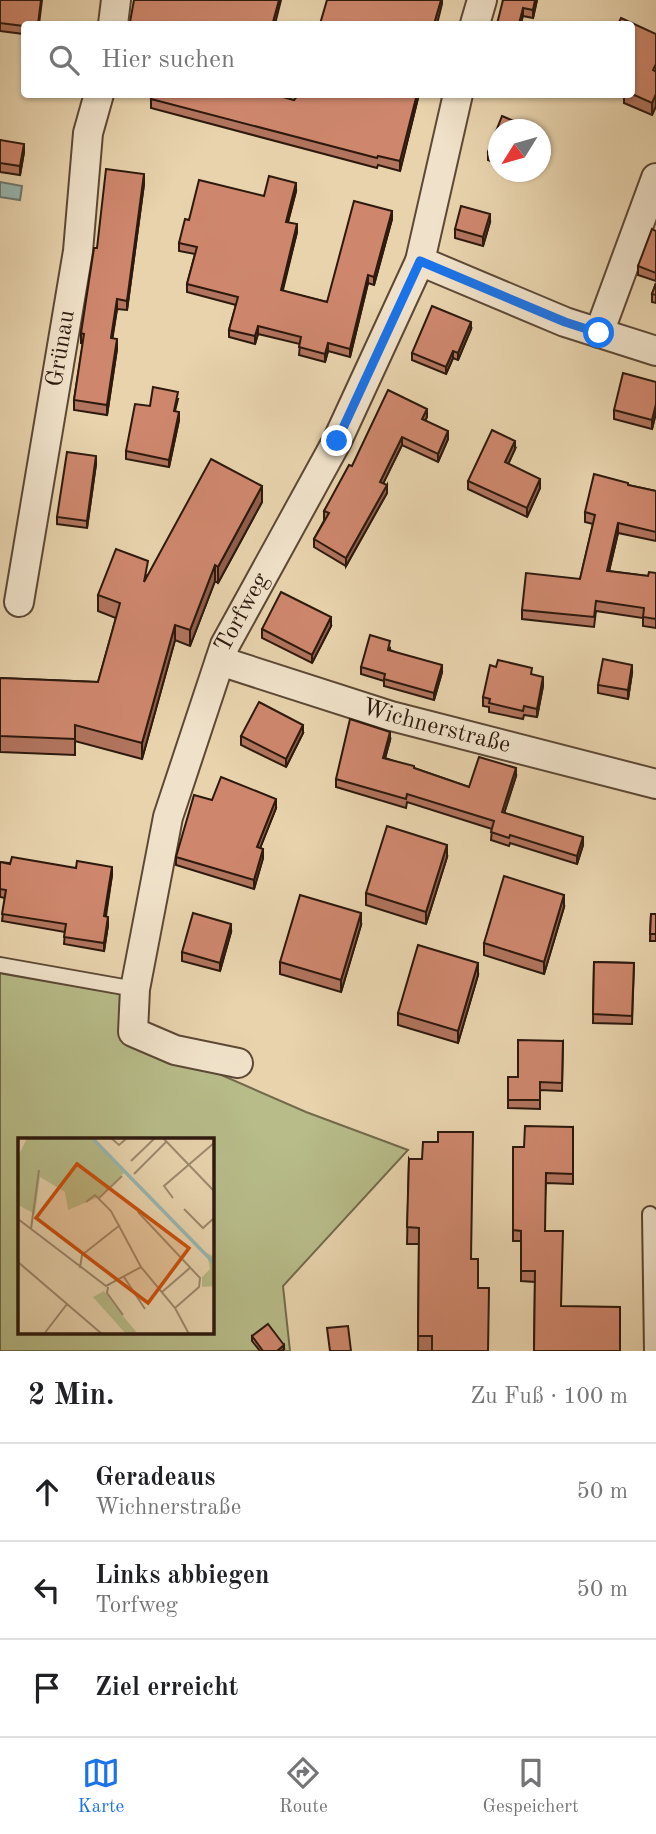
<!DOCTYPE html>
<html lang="de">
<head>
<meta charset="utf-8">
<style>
	body { margin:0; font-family:"Old Standard TT",serif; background:#f6f6f6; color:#202124 }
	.compass { position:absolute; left:488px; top:119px; width:63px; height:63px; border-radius:50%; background:#fff; box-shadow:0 2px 5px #0004; rotate:233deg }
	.stop { position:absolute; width:21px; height:21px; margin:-16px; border:5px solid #1a73e8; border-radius:50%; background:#fff }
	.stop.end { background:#1a73e8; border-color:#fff; box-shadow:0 2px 7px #0008 }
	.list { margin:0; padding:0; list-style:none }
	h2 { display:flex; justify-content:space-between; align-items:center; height:91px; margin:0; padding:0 28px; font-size:30px }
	h2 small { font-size:23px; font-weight:400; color:#757577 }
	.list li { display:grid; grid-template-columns:46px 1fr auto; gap:21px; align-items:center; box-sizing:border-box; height:98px; padding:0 28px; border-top:2px solid #e0e0e0 }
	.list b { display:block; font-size:26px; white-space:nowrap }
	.list p { margin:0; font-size:23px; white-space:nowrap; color:#757577 }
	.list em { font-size:23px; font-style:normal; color:#757577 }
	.icon { flex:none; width:38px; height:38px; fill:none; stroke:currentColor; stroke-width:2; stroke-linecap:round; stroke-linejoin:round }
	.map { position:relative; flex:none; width:656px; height:1351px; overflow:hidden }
	.search { position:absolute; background:#fff; box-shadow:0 2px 5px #0004; left:21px; right:21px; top:21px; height:77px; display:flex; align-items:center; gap:18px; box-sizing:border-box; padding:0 24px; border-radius:7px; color:#757577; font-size:26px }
	.sheet { height:385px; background:#fff }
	nav { display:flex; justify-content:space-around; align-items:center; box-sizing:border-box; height:98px; border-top:2px solid #e0e0e0; background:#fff; font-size:19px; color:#757577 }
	nav a { display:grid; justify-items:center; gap:4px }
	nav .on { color:#1a73e8 }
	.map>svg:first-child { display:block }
	.green { fill:#b7bc89; stroke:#726a4b; stroke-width:2; fill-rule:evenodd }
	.water { fill:#98b7b1; stroke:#6d786f; stroke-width:2 }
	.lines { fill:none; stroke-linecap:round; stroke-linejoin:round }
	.lane-casing { stroke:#5c4835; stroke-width:18 }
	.street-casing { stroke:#5c4835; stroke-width:32 }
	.lane { stroke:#f0e2ca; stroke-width:14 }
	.street { stroke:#f0e2ca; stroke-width:28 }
	.wall { fill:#b1745e; stroke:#2d190d; stroke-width:2 }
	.shaded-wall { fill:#905e4c; stroke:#2d190d; stroke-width:2 }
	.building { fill:#ce876d; stroke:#2d190d; stroke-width:2 }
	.route { stroke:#1a73e8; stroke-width:9 }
	.labels { text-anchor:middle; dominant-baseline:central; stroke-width:5; stroke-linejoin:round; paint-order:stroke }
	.street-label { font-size:24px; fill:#2d190d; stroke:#f0e2ca }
	.inset-river { fill:none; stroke:#98b7b1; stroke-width:3.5 }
	.inset-road { fill:none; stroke:#9d896d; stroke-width:2 }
	.view { fill:#cc4f0c; fill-opacity:0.15; stroke:#cc4f0c; stroke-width:3.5 }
	.inset-edge { fill:none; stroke:#2d190d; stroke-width:3.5 }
</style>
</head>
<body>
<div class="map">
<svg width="656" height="1351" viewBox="0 0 656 1351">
	<rect width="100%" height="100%" fill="#e8d3ad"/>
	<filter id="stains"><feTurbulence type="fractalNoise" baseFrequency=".00286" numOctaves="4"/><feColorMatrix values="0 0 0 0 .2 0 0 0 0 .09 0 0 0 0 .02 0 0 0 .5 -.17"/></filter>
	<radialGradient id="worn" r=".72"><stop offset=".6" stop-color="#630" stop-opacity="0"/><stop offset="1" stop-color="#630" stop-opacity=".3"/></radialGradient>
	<!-- green -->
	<path class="green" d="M0,972L126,995L141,1040L306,1112L408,1150L283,1286L290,1351H0ZM19,1139H212V1332H19Z"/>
	<!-- water -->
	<polygon class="water" points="0,182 22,186 20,200 0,197"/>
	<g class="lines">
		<defs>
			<g id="lane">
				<polyline points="0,965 135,989"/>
				<polyline points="650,1214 652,1351"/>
			</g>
			<g id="street">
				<polyline points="113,24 116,0"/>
				<polyline points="475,24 482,0"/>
				<polyline points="458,94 420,261 565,322 656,351"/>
				<polyline points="599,333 656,178"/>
				<path id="s1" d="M19,602L78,251L88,133L99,94"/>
				<path id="s2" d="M220,661L391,716L656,784"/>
				<path id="s3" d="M238,1063L175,1050L133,1032L135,989L168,817L225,645L337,441L420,261"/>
			</g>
		</defs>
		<!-- lane casing -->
		<use href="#lane" class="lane-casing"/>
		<!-- street casing -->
		<use href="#street" class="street-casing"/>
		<!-- lane -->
		<use href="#lane" class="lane"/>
		<!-- street -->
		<use href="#street" class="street"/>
	</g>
	<!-- wall -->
	<g class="wall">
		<polygon points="0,0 42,0 39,24 24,24 24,34 0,31"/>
		<polygon points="503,0 537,0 533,18 523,16"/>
		<polygon points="656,34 656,106 652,115 624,103 624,94 632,94"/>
		<polygon points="419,94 400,171 378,165 377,168 151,108 151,99 294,100"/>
		<polygon points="499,130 499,164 488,160 488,152"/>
		<polygon points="0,140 24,152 20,175 0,172"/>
		<polygon points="144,184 127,310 117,309 112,338 117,349 107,415 74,410 74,400 83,343 81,343 81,333 97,248"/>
		<polygon points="296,191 288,222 297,232 282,291 327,302 392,219 374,285 368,283 350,357 328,351 325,362 299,355 300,344 258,334 255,344 229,337 229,330 236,305 187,292 187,284 195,254 179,251 179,243 189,220 264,196"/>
		<polygon points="490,222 483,246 455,238 455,229"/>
		<polygon points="656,231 656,281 638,275 638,266"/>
		<polygon points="656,283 656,303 652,302 652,294"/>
		<polygon points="471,329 458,360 453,358 446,374 412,360 412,353"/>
		<polygon points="656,382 656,413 652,429 614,419 614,410"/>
		<polygon points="178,399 175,411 179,420 169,467 126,459 126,451 150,406"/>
		<polygon points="427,417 425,420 448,439 438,462 402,445 383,483 387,493 346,566 314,547 314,539 325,519 324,519 324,511 352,466"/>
		<polygon points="515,449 508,464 540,488 527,517 468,489 468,481"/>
		<polygon points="96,464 87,528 57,524 57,517"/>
		<polygon points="628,485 656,491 656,541 618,533 609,571 648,576 656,573 656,628 643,626 643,618 596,611 594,627 522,619 522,610 580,579 593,524 585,522 585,512"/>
		<polygon points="262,502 218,583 215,581 190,646 175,640 142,759 75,741 75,755 0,752 0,678 98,682 116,618 98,611 98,595 148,575"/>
		<polygon points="331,626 312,663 262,638 262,629"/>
		<polygon points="390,648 390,650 442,672 434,700 384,686 384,681 361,674 361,667"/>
		<polygon points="632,673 628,699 598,693 598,685"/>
		<polygon points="532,675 543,686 537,717 524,715 523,719 489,712 489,707 483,706 483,697"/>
		<polygon points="303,733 286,767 241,745 241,736"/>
		<polygon points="390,740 385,758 469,787 516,776 504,813 583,845 577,864 510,843 509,846 491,840 492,829 407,802 406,808 336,787 336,779"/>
		<polygon points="212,800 276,808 260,848 263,858 254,889 176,865 176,857"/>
		<polygon points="447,857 426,924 366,905 366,893"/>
		<polygon points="0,862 112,875 106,916 108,925 104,951 64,944 65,932 2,921 5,898 0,897"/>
		<polygon points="564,907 544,974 484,955 484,943"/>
		<polygon points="651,914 656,914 656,941 650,941"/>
		<polygon points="361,925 341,992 280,974 280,962"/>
		<polygon points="231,932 220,971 182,961 182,952"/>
		<polygon points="594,962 634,963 632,1024 593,1023"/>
		<polygon points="478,975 458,1043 398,1025 398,1013"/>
		<polygon points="563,1041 562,1091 540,1090 540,1109 508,1108 508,1077 518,1077"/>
		<polygon points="573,1127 573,1184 546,1183 534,1351 535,1282 521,1281 521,1241 513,1241 513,1147 524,1147"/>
		<polygon points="409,1159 471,1259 478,1288 488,1351 418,1351 419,1244 407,1244"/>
		<polygon points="252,1336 284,1349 282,1351 260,1351 252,1341"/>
	</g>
	<!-- shaded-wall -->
	<g class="shaded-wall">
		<polygon points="279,0 281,0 275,24 273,22"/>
		<polygon points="441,0 442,0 442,4 437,24 434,24"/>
		<polygon points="535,0 537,0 533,18 533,10"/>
		<polygon points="523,8 523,16 521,24 519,24"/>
		<polygon points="417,94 419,94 400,171 400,161"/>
		<polygon points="656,94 656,106 652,115 652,103"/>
		<polygon points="24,144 24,152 20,175 20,166"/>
		<polygon points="144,174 144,184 127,310 127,301"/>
		<polygon points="296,183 296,191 286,229 286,222"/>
		<polygon points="392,211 392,219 374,285 374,277"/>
		<polygon points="490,214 490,222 483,246 483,237"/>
		<polygon points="297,224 297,232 281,298 281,290"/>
		<polygon points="368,275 368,283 350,357 350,349"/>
		<polygon points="117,299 117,309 111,348 111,338"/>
		<polygon points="471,322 471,329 458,360 458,353"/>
		<polygon points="258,326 258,334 255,344 255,336"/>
		<polygon points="117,339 117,349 107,415 107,405"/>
		<polygon points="328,343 328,351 325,362 325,354"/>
		<polygon points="453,351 453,358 446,374 446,367"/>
		<polygon points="656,404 656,413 652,429 652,420"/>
		<polygon points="427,409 427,417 422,427 422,419"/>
		<polygon points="179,412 179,420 169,467 169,460"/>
		<polygon points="448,431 448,439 438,462 438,454"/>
		<polygon points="402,437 402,445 380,490 380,482"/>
		<polygon points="515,441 515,449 505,471 505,462"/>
		<polygon points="96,456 96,464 87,528 87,521"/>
		<polygon points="540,479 540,488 527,517 527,508"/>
		<polygon points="387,485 387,493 346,566 346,558"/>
		<polygon points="262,486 262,502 218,583 218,567"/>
		<polygon points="618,523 618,533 607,580 607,571"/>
		<polygon points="215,565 215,581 190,646 190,630"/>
		<polygon points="331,617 331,626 312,663 312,655"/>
		<polygon points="175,625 175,640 142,759 142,743"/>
		<polygon points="442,665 442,672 434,700 434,693"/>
		<polygon points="632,665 632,673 628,699 628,690"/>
		<polygon points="543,677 543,686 537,717 537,709"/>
		<polygon points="303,725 303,733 286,767 286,759"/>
		<polygon points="390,732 390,740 383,766 383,758"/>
		<polygon points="516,768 516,776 502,820 502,812"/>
		<polygon points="276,799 276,808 257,856 257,847"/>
		<polygon points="583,837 583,845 577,864 577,856"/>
		<polygon points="447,845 447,857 426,924 426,912"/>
		<polygon points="263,849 263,858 254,889 254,880"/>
		<polygon points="112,867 112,875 104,924 104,916"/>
		<polygon points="564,895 564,907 544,974 544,962"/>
		<polygon points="361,913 361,925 341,992 341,980"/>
		<polygon points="108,917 108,925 104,951 104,943"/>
		<polygon points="231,924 231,932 220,971 220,963"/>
		<polygon points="478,963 478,975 458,1043 458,1031"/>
		<polygon points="284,1345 284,1349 282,1351 277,1351"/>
	</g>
	<!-- building -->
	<g class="building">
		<polygon points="0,0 41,0 38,24 24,24 24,26 0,23"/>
		<polygon points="134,0 279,0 273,22 279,23 279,24 144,24 130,22"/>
		<polygon points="327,0 441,0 434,24 320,24"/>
		<polygon points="503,0 535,0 533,10 523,8 519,24 497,24"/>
		<polygon points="621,18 656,34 656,64 653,70 656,72 656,94 652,103 632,94 632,24 618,24"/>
		<polygon points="152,94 272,94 294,100 299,94 417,94 400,161 378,156 377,158 151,99"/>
		<polygon points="502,116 536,130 499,130 499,156 488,152"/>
		<polygon points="0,140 24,144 20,166 0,163"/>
		<polygon points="106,169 144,174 127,301 117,299 111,338 117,339 107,405 74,400 84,334 81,333 94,248 97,248"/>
		<polygon points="269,176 296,183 286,222 297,224 281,290 327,302 354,201 392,211 374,277 368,275 350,349 328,343 325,354 299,347 301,337 258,326 255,336 229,330 238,297 187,284 197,247 179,243 185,219 189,220 199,180 264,196"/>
		<polygon points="461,206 490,214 483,237 455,229"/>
		<polygon points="652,229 656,231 656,273 638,266"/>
		<polygon points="656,283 656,295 652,294"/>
		<polygon points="432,306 471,322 458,353 453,351 446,367 412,353"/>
		<polygon points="623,373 656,382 656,404 652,420 614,410"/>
		<polygon points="153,387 178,392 174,411 179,412 169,460 126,451 135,404 150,406"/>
		<polygon points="388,390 427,409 422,419 448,431 438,454 402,437 380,482 387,485 346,558 314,539 329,513 324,511 349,465 352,466"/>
		<polygon points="492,430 515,441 505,462 540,479 527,508 468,481"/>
		<polygon points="67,452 96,456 87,521 57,517"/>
		<polygon points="211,459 262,486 218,567 215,565 190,630 175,625 142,743 75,725 75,739 0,736 0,678 98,682 120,603 98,595 116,549 148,561 144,582"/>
		<polygon points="594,474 628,483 628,485 656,491 656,532 618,523 607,571 648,576 649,572 656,573 656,619 643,617 644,608 596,601 594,617 522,610 526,573 580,579 595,515 585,512"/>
		<polygon points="281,592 331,617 312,655 262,629"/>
		<polygon points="370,635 390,641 388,650 442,665 434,693 384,679 385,674 361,667"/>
		<polygon points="603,659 632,665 628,690 598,685"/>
		<polygon points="498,660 532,668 531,674 543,677 537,709 524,706 523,711 489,703 490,699 483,697 490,665 496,667"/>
		<polygon points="259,702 303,725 286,759 241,736"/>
		<polygon points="350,719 390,732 383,758 414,766 414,768 469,787 479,757 516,768 502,812 583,837 577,856 510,835 509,838 491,832 494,821 407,794 406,799 336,779"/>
		<polygon points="221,777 276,799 257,847 263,849 254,880 176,857 194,795 212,800"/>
		<polygon points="387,826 447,845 426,912 366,893"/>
		<polygon points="12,857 76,868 77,861 112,867 104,916 108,917 104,943 64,937 66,924 2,914 6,890 0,889 0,862 10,864"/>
		<polygon points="504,876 564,895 544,962 484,943"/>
		<polygon points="300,895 361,913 341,980 280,962"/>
		<polygon points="193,913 231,924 220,963 182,952"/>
		<polygon points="651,914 656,914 656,934 650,934"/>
		<polygon points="418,945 478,963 458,1031 398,1013"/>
		<polygon points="594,962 634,963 632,1016 593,1014"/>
		<polygon points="518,1040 563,1041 562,1083 540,1082 540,1100 508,1100 508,1077 518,1077"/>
		<polygon points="525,1126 573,1127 573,1174 546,1173 545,1231 563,1231 561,1306 620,1307 620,1351 534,1351 535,1271 521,1271 521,1231 513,1230 513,1147 524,1147"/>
		<polygon points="438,1132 473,1132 471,1259 478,1259 478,1288 489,1288 488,1351 432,1351 432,1336 418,1336 419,1228 407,1227 409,1159 422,1159 423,1142 438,1142"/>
		<polygon points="268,1324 284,1345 277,1351 263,1351 252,1336"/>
		<polygon points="348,1326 351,1351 330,1351 327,1328"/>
	</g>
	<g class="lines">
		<!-- route -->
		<polyline class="route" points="337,441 420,261 565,322 599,333"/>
	</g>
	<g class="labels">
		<!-- street labels -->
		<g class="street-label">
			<text stroke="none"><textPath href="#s1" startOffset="257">Grünau</textPath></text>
			<text stroke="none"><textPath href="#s3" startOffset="546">Torfweg</textPath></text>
			<text stroke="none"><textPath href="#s2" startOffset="226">Wichnerstraße</textPath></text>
		</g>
	</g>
	<!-- overview -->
	<g transform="translate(18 1138)">
		<rect width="196" height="196" fill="#e8d3ad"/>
		<path d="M9,0H76L108,33L81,59L50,72L47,54L22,39L17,76L0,67V19ZM189,115L196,119V148L184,149V139L192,131ZM86,153L105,178L120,196H108L75,159Z" fill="#b7bc89"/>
		<path class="inset-river" d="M74,0L196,125"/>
		<path class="inset-road" d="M93,0L101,7L109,0M145,0L196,53M113,23L137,0M116,36L148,4M81,60L104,38M155,60L146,48L196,5M68,64L77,57L93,73L123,129M166,71L185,90L196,80M120,74L182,140L181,149L157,170M0,81L88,148L123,129L157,170L171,196M13,91L21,32M0,124L84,196M62,130L64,117L102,87M106,139L127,171M90,149L89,155L105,177M144,154L173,129M26,196L49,166"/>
		<path class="view" d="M59,26L171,110L130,165L18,80Z"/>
		<rect width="196" height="196" class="inset-edge"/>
	</g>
	<rect width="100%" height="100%" filter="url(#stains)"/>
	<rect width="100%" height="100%" fill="url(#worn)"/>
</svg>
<svg class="compass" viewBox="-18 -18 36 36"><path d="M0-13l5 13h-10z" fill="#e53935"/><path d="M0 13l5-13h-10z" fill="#757577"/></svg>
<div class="stop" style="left:599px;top:333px"></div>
<div class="stop end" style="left:337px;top:441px"></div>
<div class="search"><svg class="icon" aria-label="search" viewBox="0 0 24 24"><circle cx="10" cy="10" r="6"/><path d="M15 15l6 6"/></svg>Hier suchen</div>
</div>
<section class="sheet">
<h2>2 Min.<small>Zu Fuß · 100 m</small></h2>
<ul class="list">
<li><svg class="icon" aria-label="ahead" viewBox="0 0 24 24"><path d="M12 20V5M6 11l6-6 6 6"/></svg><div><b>Geradeaus</b><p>Wichnerstraße</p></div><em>50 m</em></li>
<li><svg class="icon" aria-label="left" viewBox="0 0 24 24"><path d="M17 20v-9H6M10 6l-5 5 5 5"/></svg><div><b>Links abbiegen</b><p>Torfweg</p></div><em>50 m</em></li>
<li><svg class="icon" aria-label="arrive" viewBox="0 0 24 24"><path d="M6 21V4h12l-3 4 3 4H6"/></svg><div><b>Ziel erreicht</b></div></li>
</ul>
</section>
<nav>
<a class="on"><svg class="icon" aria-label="map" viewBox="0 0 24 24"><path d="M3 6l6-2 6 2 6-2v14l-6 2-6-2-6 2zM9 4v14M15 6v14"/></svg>Karte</a>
<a><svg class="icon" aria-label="directions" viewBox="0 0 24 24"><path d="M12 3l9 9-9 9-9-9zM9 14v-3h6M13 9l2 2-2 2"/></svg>Route</a>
<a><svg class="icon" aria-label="saved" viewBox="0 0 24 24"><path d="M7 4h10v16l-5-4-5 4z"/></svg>Gespeichert</a>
</nav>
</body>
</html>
